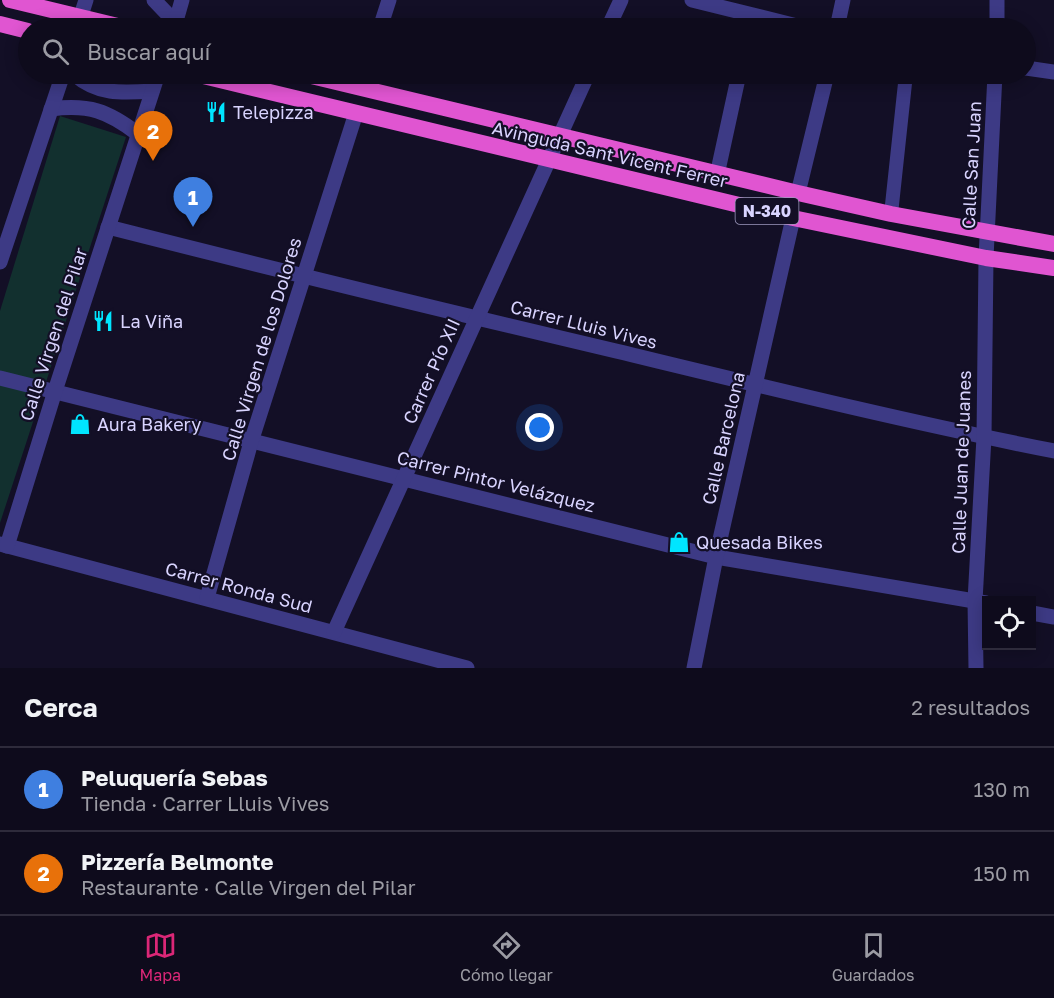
<!DOCTYPE html>
<html lang="es">
<head>
<meta charset="utf-8">
<style>
	body { margin:0; font-family:"Golos Text",sans-serif; background:#171425; color:#f1f3f6 }
	.controls { position:absolute; right:18px; bottom:18px; display:grid; overflow:hidden; border-radius:0px; box-shadow:0 3px 15px #0003 }
	.controls button { width:54px; height:54px; display:grid; place-items:center; padding:0; border:0; border-bottom:2px solid #2e2b3b; background:#0e0b1c; color:#f1f3f6; font:30px sans-serif }
	.you { position:absolute; left:540px; top:428px; width:21px; height:21px; margin:-15px; border:4px solid #fff; border-radius:50%; background:#1a73e8; box-shadow:0 0 0 9px #1a73e833 }
	.badge { display:grid; place-items:center; width:39px; height:39px; border-radius:50%; background:#db2777; color:#fff; font-size:20px; font-weight:700 }
	.pin { position:absolute; translate:-50% -50px; filter:drop-shadow(0 2px 3px #0008) }
	.pin::after { content:''; position:absolute; top:32px; width:21px; height:18px; background:inherit; clip-path:polygon(0 0,100% 0,50% 100%) }
	.list { margin:0; padding:0; list-style:none }
	h2 { display:flex; justify-content:space-between; align-items:center; height:78px; margin:0; padding:0 24px; font-size:26px }
	h2 small { font-size:20px; font-weight:400; color:#9b9ba3 }
	.list li { display:grid; grid-template-columns:39px 1fr auto; gap:18px; align-items:center; box-sizing:border-box; height:84px; padding:0 24px; border-top:2px solid #2e2b3b }
	.list b { display:block; font-size:22px; white-space:nowrap }
	.list p { margin:0; font-size:20px; white-space:nowrap; color:#9b9ba3 }
	.list em { font-size:20px; font-style:normal; color:#9b9ba3 }
	.icon { flex:none; width:33px; height:33px; fill:none; stroke:currentColor; stroke-width:2; stroke-linecap:round; stroke-linejoin:round }
	.map { position:relative; flex:none; width:1054px; height:668px; overflow:hidden }
	.search { position:absolute; background:#0e0b1c; box-shadow:0 3px 15px #0003; left:18px; right:18px; top:18px; height:66px; display:flex; align-items:center; gap:15px; box-sizing:border-box; padding:0 21px; border-radius:33px; color:#9b9ba3; font-size:22px }
	.sheet { height:246px; background:#0e0b1c }
	nav { display:flex; justify-content:space-around; align-items:center; box-sizing:border-box; height:84px; border-top:2px solid #2e2b3b; background:#0e0b1c; font-size:16px; color:#9b9ba3 }
	nav a { display:grid; justify-items:center; gap:3px }
	nav .on { color:#db2777 }
	.map>svg:first-child { display:block }
	.green { fill:#12302f }
	.lines { fill:none; stroke-linecap:round; stroke-linejoin:round }
	.pedestrian { stroke:#3d3a85; stroke-width:14 }
	.minor { stroke:#3d3a85; stroke-width:15 }
	.trunk { stroke:#e055d1; stroke-width:16 }
	.labels { text-anchor:middle; dominant-baseline:central; stroke-width:4.5; stroke-linejoin:round; paint-order:stroke }
	.shield { fill:#130f26; stroke:#9e99be; stroke-width:1.5 }
	.shield-label { font-size:16px; font-weight:bold; fill:#d9d4ff }
	.poi-label { font-size:18px; fill:#d9d4ff; stroke:#130f26; text-anchor:start }
	.street-label { font-size:18px; fill:#d9d4ff; stroke:#130f26 }
</style>
</head>
<body>
<div class="map">
<svg width="1054" height="668" viewBox="0 0 1054 668">
	<rect width="100%" height="100%" fill="#130f26"/>
	<!-- green -->
	<polygon class="green" points="60,116 126,137 0,523 0,311"/>
	<g class="lines">
		<!-- pedestrian -->
		<polyline class="pedestrian" points="891,214 906,74"/>
		<!-- minor -->
		<g class="minor">
			<polyline points="154,0 176,23"/>
			<polyline points="692,0 805,28"/>
			<polyline points="77,28 86,0"/>
			<polyline points="174,28 182,0"/>
			<polyline points="380,28 389,0"/>
			<polyline points="608,28 621,0"/>
			<polyline points="837,28 843,0"/>
			<polyline points="997,28 997,0"/>
			<polyline points="1026,68 1054,72"/>
			<path d="M74,74C98,95 122,93 152,91"/>
			<polyline points="362,88 366,74"/>
			<path d="M51,109C89,104 108,111 138,134"/>
			<polyline points="717,175 739,74"/>
			<polyline points="798,193 827,74"/>
			<path d="M108,227C277,270 446,311 616,351C761,386 907,422 1054,451"/>
			<polyline points="0,262 63,74"/>
			<polyline points="0,378 716,557 986,603"/>
			<polyline points="0,544 467,668"/>
			<polyline points="7,546 55,391 158,74"/>
			<polyline points="207,598 251,442 356,113"/>
			<polyline points="1032,613 1054,617"/>
			<polyline points="334,632 588,74"/>
			<polyline points="694,668 716,557 793,218"/>
			<polyline points="976,668 975,601 984,437 986,258 995,74"/>
		</g>
		<!-- trunk -->
		<g class="trunk">
			<polyline points="10,0 126,28"/>
			<polyline points="0,24 28,31"/>
			<polyline points="195,74 793,218 986,258 1054,268"/>
			<polyline points="303,74 798,193 891,214 1054,244"/>
		</g>
	</g>
	<!-- icons -->
	<defs>
		<symbol id="restaurant-bare" viewBox="-9 -9 18 18"><path d="M-5-6h1v4h1v-4h1v4h1v-4h1v5L-1.5 .5V6h-2V.5L-5-1ZM5-6V6H3V1.5H1.5Q1.5-4 5-6Z" fill="#00e5ff" stroke="#130f26" stroke-width="2.5" paint-order="stroke"/></symbol>
		<symbol id="shop-bare" viewBox="-9 -9 18 18"><path d="M-5-2.5h2.3a2.7 3.5 0 0 1 5.4 0H5L5.5 6h-11ZM-1.5-2.5h3a1.5 2.3 0 0 0-3 0Z" fill="#00e5ff" stroke="#130f26" stroke-width="2.5" paint-order="stroke"/></symbol>
	</defs>
	<g fill-rule="evenodd">
		<use href="#restaurant-bare" x="201" y="97" width="30" height="30"/>
		<use href="#restaurant-bare" x="88" y="306" width="30" height="30"/>
		<use href="#shop-bare" x="65" y="409" width="30" height="30"/>
		<use href="#shop-bare" x="664" y="527" width="30" height="30"/>
	</g>
	<g class="labels">
		<!-- shield labels -->
		<rect class="shield" x="735.5" y="198" width="63" height="26" rx="4.5"/>
		<g class="shield-label">
			<text x="767" y="211">N-340</text>
		</g>
		<!-- poi labels -->
		<g class="poi-label">
			<text x="233" y="112">Telepizza</text>
			<text x="120" y="321">La Viña</text>
			<text x="97" y="424">Aura Bakery</text>
			<text x="696" y="542">Quesada Bikes</text>
		</g>
		<!-- street labels -->
		<g class="street-label">
			<text transform="translate(610 154) rotate(13)">Avinguda Sant Vicent Ferrer</text>
			<text transform="translate(971 165) rotate(-87)">Calle San Juan</text>
			<text transform="translate(584 324) rotate(14)">Carrer Lluis Vives</text>
			<text transform="translate(53 334) rotate(-72)">Calle Virgen del Pilar</text>
			<text transform="translate(261 349) rotate(-73)">Calle Virgen de los Dolores</text>
			<text transform="translate(431 371) rotate(-66)">Carrer Pío XII</text>
			<text transform="translate(723 438) rotate(-77)">Calle Barcelona</text>
			<text transform="translate(961 462) rotate(-88)">Calle Juan de Juanes</text>
			<text transform="translate(496 481) rotate(14)">Carrer Pintor Velázquez</text>
			<text transform="translate(239 587) rotate(15)">Carrer Ronda Sud</text>
		</g>
	</g>
</svg>
<div class="controls">
<button><svg class="icon" aria-label="locate" viewBox="0 0 24 24"><circle cx="12" cy="12" r="6"/><path d="M12 2v4M12 18v4M2 12h4M18 12h4"/></svg></button>
</div>
<div class="you"></div>
<div class="pin badge" style="left:193px;top:227px;background:#3f7fe0">1</div>
<div class="pin badge" style="left:153px;top:161px;background:#e8710a">2</div>
<div class="search"><svg class="icon" aria-label="search" viewBox="0 0 24 24"><circle cx="10" cy="10" r="6"/><path d="M15 15l6 6"/></svg>Buscar aquí</div>
</div>
<section class="sheet">
<h2>Cerca<small>2 resultados</small></h2>
<ul class="list">
<li><span class="badge" style="background:#3f7fe0">1</span><div><b>Peluquería Sebas</b><p>Tienda · Carrer Lluis Vives</p></div><em>130 m</em></li>
<li><span class="badge" style="background:#e8710a">2</span><div><b>Pizzería Belmonte</b><p>Restaurante · Calle Virgen del Pilar</p></div><em>150 m</em></li>
</ul>
</section>
<nav>
<a class="on"><svg class="icon" aria-label="map" viewBox="0 0 24 24"><path d="M3 6l6-2 6 2 6-2v14l-6 2-6-2-6 2zM9 4v14M15 6v14"/></svg>Mapa</a>
<a><svg class="icon" aria-label="directions" viewBox="0 0 24 24"><path d="M12 3l9 9-9 9-9-9zM9 14v-3h6M13 9l2 2-2 2"/></svg>Cómo llegar</a>
<a><svg class="icon" aria-label="saved" viewBox="0 0 24 24"><path d="M7 4h10v16l-5-4-5 4z"/></svg>Guardados</a>
</nav>
</body>
</html>
